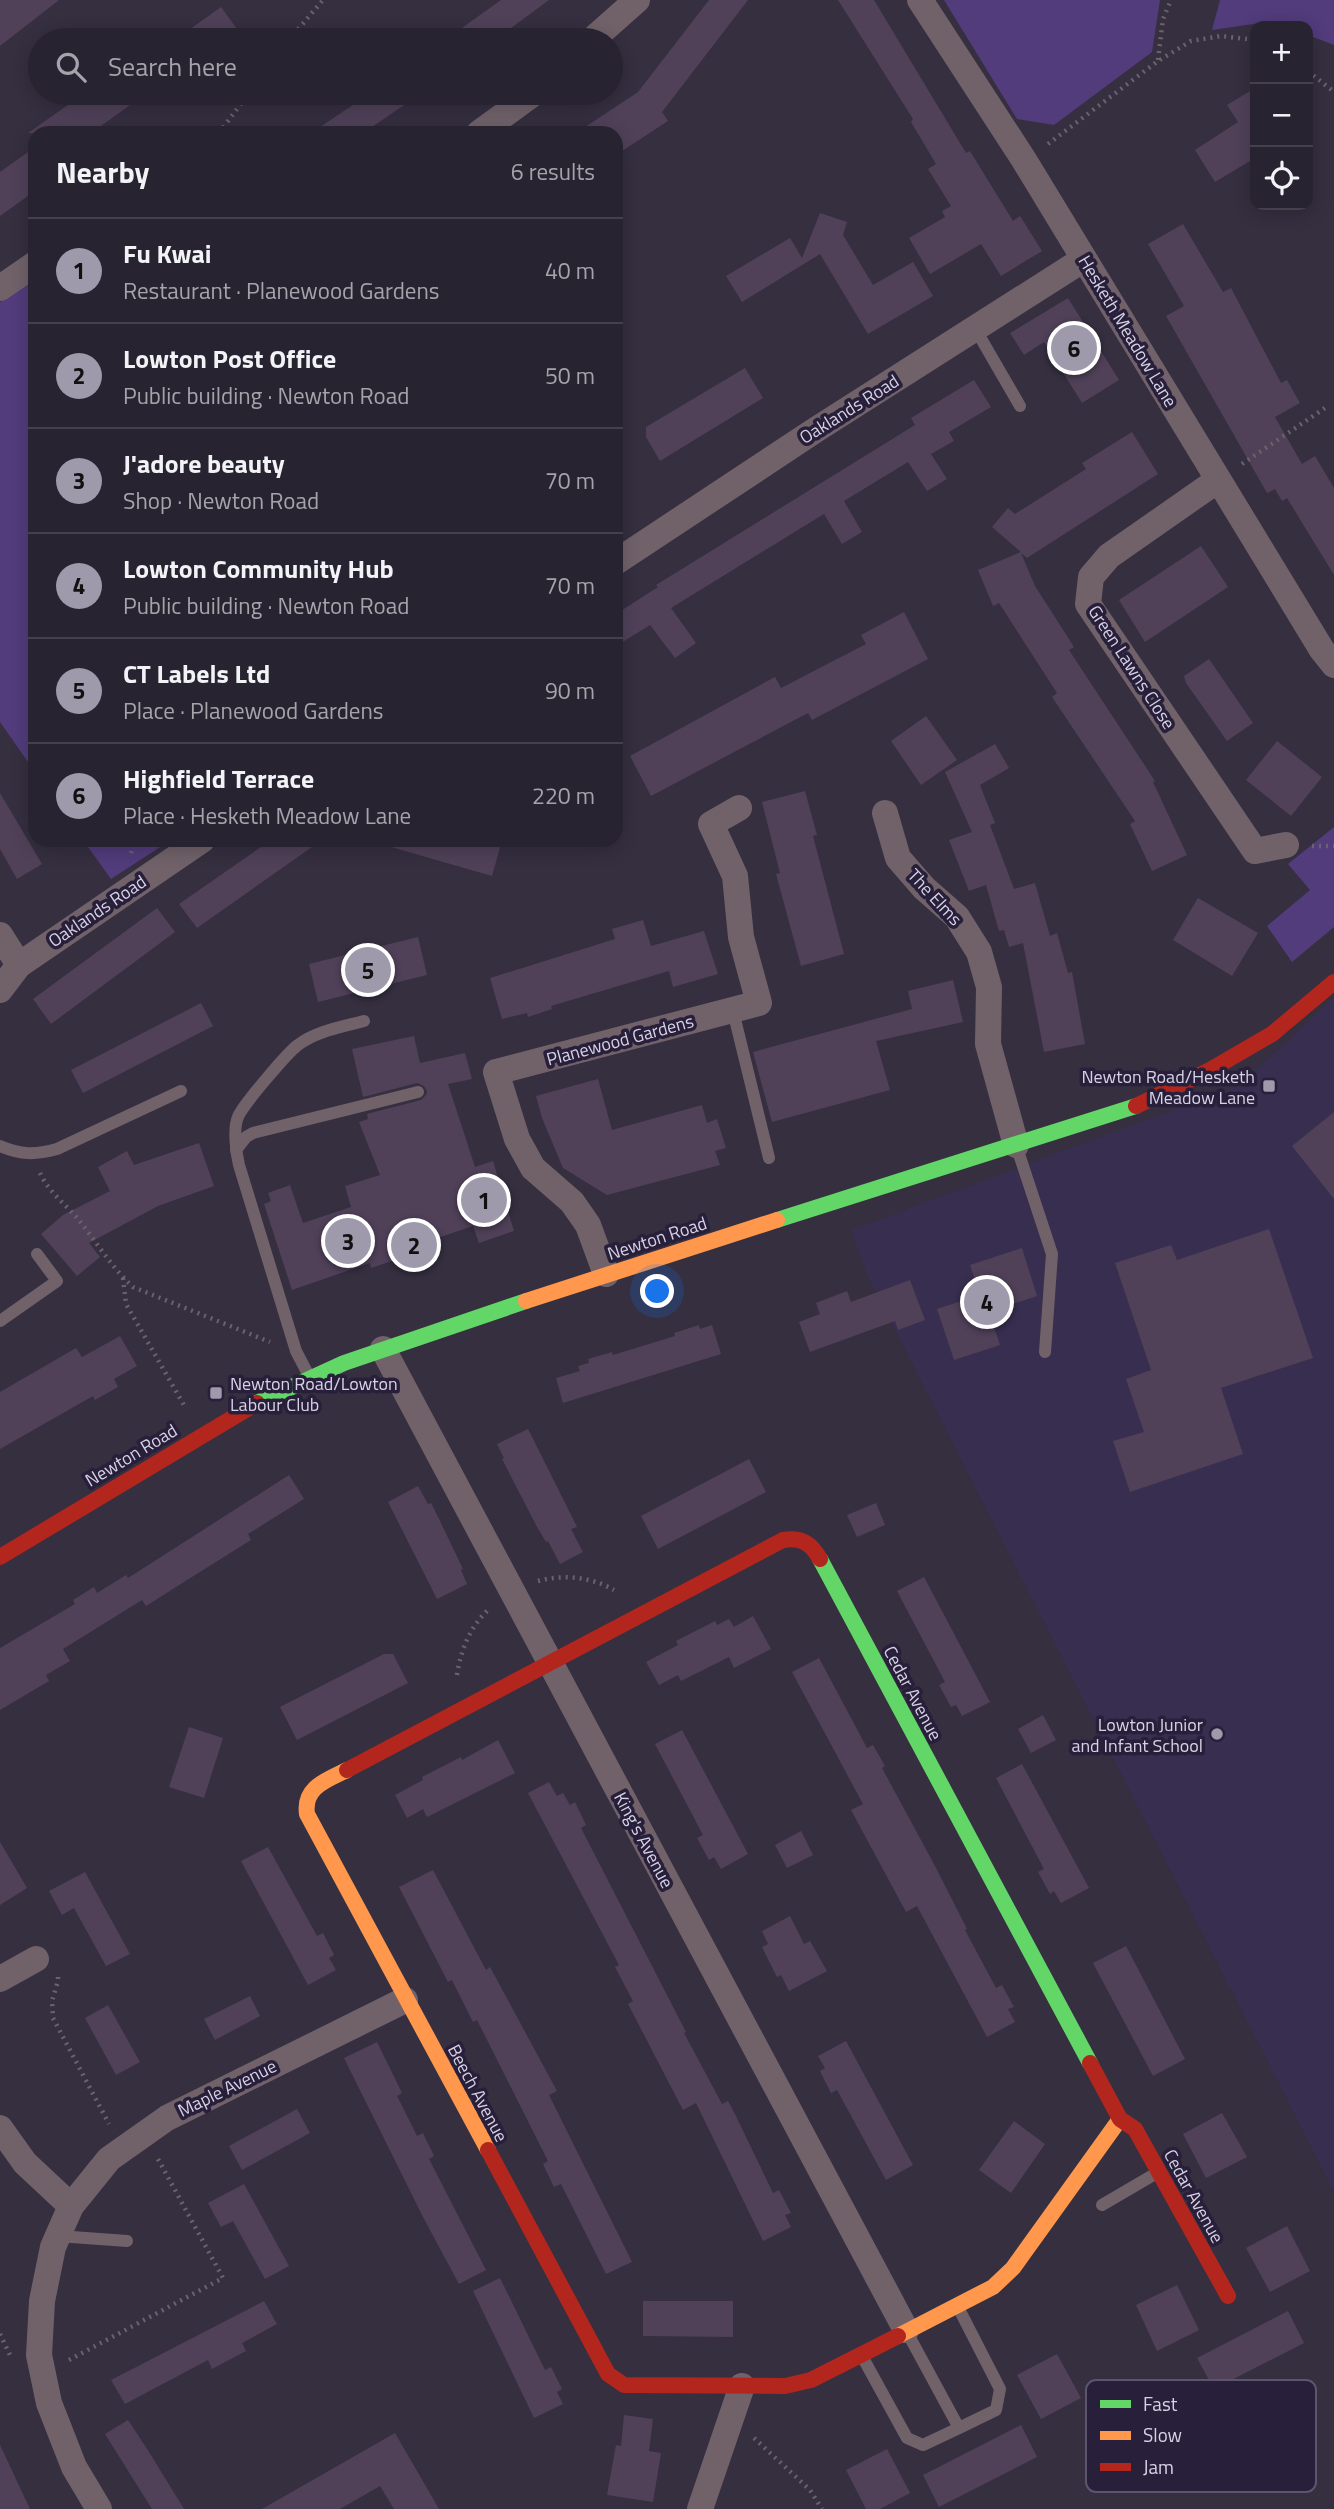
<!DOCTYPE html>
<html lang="en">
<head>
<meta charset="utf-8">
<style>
	body { margin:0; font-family:"Titillium Web",sans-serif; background:#342f3c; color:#f1f3f6 }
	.controls { position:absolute; right:21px; top:21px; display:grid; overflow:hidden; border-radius:14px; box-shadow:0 4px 18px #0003 }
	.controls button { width:63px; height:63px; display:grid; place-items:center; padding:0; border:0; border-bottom:2px solid #44404c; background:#282330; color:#f1f3f6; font:35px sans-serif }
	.you { position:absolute; left:658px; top:1292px; width:24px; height:24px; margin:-18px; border:5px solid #fff; border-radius:50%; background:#1a73e8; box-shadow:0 0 0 10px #1a73e833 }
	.badge { display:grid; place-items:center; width:46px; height:46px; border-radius:50%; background:#9e99ab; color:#111; font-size:23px; font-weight:700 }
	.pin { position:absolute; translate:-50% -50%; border:4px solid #fff; box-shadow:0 2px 7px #0006 }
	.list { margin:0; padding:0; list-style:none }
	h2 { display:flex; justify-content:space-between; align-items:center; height:91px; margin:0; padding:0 28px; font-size:30px }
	h2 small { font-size:23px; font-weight:400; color:#a5a4ab }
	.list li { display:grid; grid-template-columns:46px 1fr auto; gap:21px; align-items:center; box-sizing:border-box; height:105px; padding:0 28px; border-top:2px solid #44404c }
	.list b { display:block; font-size:26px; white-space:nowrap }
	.list p { margin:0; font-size:23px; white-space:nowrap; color:#a5a4ab }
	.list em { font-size:23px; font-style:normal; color:#a5a4ab }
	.icon { flex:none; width:38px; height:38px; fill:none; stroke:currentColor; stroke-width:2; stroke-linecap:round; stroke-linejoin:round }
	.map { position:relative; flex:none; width:1334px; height:2509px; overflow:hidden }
	.search { position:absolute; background:#282330; box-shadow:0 4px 18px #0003; left:28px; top:28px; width:595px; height:77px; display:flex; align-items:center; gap:18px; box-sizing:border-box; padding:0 24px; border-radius:38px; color:#a5a4ab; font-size:26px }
	.panel { position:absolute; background:#282330; box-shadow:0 4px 18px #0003; left:28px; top:126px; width:595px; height:721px; border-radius:21px }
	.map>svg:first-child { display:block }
	.built { fill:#382e4f }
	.green { fill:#523c7c }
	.building { fill:#504159 }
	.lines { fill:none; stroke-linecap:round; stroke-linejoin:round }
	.path { stroke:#6c626a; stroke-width:4.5; stroke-dasharray:2 5; stroke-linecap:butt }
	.lane { stroke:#71626a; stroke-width:12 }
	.street { stroke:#71626a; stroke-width:26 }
	.fast { stroke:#63d668; stroke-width:16 }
	.slow { stroke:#ff974d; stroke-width:16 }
	.jam { stroke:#b3261e; stroke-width:16 }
	.poi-dot { fill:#9e99ab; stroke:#281f3b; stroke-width:2.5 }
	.labels { text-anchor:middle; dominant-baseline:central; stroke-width:7; stroke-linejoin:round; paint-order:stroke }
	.street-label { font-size:18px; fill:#d7d2e5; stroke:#281f3b }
	.poi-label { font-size:18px; fill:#d7d2e5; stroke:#281f3b; text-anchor:end }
	.key { fill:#281f3b; stroke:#5d556e; stroke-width:2 }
	.key-label { font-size:19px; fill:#d7d2e5 }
</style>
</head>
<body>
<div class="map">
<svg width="1334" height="2509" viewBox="0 0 1334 2509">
	<rect width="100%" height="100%" fill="#352f40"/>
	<!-- built -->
	<polygon class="built" points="1334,997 1334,2192 867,1275 851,1230 1240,1085"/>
	<!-- green -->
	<g class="green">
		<polygon points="944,0 1160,0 1152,52 1054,125 1017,119"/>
		<polygon points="1220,0 1334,0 1334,45 1308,35 1308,26 1286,26 1274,21 1212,30"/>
		<polygon points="35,278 35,772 0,722 0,302"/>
		<polygon points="1334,827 1334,927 1292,962 1267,926 1310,890 1288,864"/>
		<polygon points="83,840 171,840 111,879"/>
	</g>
	<!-- building -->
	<g class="building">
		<polygon points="0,0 59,0 0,46"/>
		<polygon points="501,0 549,0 495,40 445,40"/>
		<polygon points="709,0 748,0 662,112 668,121 616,155 616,133 576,133 638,92"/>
		<polygon points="838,0 874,0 966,153 970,151 1013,221 1020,216 1042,251 1001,276 981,244 930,274 909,238 945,217 942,211 951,206 928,169 936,164 911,122 913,119"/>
		<polygon points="221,7 245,40 175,40"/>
		<polygon points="1255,88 1255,158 1215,182 1195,150 1238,122 1227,105"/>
		<polygon points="85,93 147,93 91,133 28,133"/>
		<polygon points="371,93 422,93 363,133 311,133"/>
		<polygon points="35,147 35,191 0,216 0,172"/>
		<polygon points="820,213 847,222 843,235 873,285 913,262 933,296 868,334 820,254 742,302 726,276 790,238 802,258"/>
		<polygon points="1183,224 1223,292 1231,288 1281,383 1287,380 1300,403 1275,417 1302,464 1315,456 1334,488 1334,575 1287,498 1282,501 1275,489 1267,493 1166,316 1184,306 1148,244"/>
		<polygon points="1068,298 1119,380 1082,403 1044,342 1024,355 1010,333"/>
		<polygon points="745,368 763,398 660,461 646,437 646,427"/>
		<polygon points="974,380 991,407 949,432 954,441 931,454 947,479 927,491 908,462 844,501 862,532 842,544 824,514 671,608 696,643 675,658 650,625 616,646 616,614 658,587 656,585 677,572 915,425 911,418"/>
		<polygon points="1132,432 1158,474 1027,558 1021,553 1035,586 1074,647 1069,650 1155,781 1153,782 1187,855 1152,871 1130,824 1135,821 1052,697 1057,693 999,603 993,606 978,570 1021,552 992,527 1008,508 1015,514 1086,469 1082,463"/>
		<polygon points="1201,546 1228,587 1145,642 1119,600"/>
		<polygon points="904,612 928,659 812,720 808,713 651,796 630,756 775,677 781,688 866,644 861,635"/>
		<polygon points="1209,659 1253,723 1227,741 1186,683 1184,676"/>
		<polygon points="926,716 957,760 921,785 891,741"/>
		<polygon points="1277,741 1322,777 1291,816 1246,780"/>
		<polygon points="995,744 1009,768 980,785 995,823 990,825 1014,889 1035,883 1050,936 1057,933 1068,973 1072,972 1085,1044 1044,1052 1023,943 1009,947 1004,930 999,931 986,885 969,891 949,840 972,832 945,772"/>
		<polygon points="805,791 817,835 813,836 844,954 801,966 776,874 780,873 762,802"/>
		<polygon points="0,793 42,864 17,879 0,849"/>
		<polygon points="271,840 322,840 197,928 179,904"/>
		<polygon points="392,840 502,840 492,876 391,847"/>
		<polygon points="1198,898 1258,933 1232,976 1173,940"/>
		<polygon points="157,908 175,932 51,1024 33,999"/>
		<polygon points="643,920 651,946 704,931 718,974 673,987 669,971 551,1006 552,1009 528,1017 527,1013 502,1019 490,978 615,939 612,929"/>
		<polygon points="418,937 427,975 318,1002 309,964"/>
		<polygon points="953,980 963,1022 876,1041 890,1090 772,1122 753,1052 912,1009 908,991"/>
		<polygon points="201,1003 213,1026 83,1093 71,1070"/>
		<polygon points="414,1036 420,1063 465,1053 472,1079 448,1084 475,1167 493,1161 514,1231 479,1243 473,1226 423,1243 425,1250 371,1268 370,1263 292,1290 264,1204 271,1201 268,1193 290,1185 303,1223 351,1207 345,1186 380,1175 359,1122 368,1119 367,1114 421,1100 426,1095 427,1091 424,1086 417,1083 363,1097 352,1049"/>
		<polygon points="598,1079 612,1130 702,1105 707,1123 717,1119 726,1148 715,1151 720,1165 607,1195 563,1168 542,1118 536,1096"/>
		<polygon points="1334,1112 1334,1199 1292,1146"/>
		<polygon points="199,1143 214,1186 158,1206 89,1243 100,1257 77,1276 41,1234 63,1215 110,1191 98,1167 127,1151 134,1165"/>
		<polygon points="1269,1229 1313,1358 1221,1388 1243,1454 1130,1492 1113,1441 1144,1432 1126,1379 1151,1370 1115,1263 1171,1245 1177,1260"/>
		<polygon points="1022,1248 1037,1296 989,1312 1000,1345 954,1360 937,1309 980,1295 970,1265"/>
		<polygon points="910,1280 925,1320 898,1330 895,1321 810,1352 799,1322 820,1314 816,1303 847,1291 851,1302"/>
		<polygon points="699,1325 700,1329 712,1325 721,1354 563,1403 556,1378 580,1371 578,1366 589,1363 588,1359 612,1352 613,1355 675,1336 674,1333"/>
		<polygon points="120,1336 137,1366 114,1379 118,1387 95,1400 93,1396 0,1449 0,1392 76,1348 82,1357"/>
		<polygon points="528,1429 577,1527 571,1529 583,1552 560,1564 548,1541 546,1542 536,1525 502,1459 504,1458 497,1444"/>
		<polygon points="749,1459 766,1492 658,1549 641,1516"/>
		<polygon points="289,1475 304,1499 248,1534 251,1540 184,1582 146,1606 142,1600 63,1649 70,1661 46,1675 49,1681 0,1710 0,1648 75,1604 73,1600 94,1587 97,1593 126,1575 128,1578"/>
		<polygon points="418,1486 428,1504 431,1503 440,1521 463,1569 461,1570 467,1584 437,1599 388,1502"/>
		<polygon points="876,1503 885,1525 857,1537 847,1515"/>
		<polygon points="924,1577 990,1702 962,1716 956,1705 951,1707 939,1685 945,1682 897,1591"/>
		<polygon points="753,1616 771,1649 734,1668 729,1657 681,1681 678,1675 659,1685 646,1662 678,1645 676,1641 715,1621 717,1625 729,1619 734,1627"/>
		<polygon points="384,1654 393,1654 408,1683 297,1740 280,1707"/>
		<polygon points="819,1658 867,1748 873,1745 885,1766 882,1768 935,1866 967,1929 965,1930 996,1988 1002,1985 1014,2007 1008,2009 1015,2022 987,2037 917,1906 906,1912 851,1810 863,1804 792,1672"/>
		<polygon points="1043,1715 1056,1740 1031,1753 1018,1729"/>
		<polygon points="189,1727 223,1738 204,1798 169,1787"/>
		<polygon points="682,1730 748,1854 721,1869 714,1857 709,1860 697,1838 703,1835 655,1744"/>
		<polygon points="498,1740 515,1773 427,1817 423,1809 407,1818 395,1795 423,1780 422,1777 461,1757 462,1760"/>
		<polygon points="1022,1764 1089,1888 1061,1903 1054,1891 1050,1894 1038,1872 1044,1869 996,1778"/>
		<polygon points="549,1782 557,1796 563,1793 570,1805 575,1802 586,1825 581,1828 686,2032 684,2033 722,2104 728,2101 735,2114 773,2193 779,2190 791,2213 785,2215 791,2227 763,2241 696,2103 683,2110 628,2004 633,2001 615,1967 619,1965 528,1793"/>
		<polygon points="801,1831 813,1855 787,1868 775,1845"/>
		<polygon points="0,1842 27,1888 0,1905"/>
		<polygon points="268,1847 317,1936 323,1933 334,1955 329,1958 336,1970 308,1985 241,1861"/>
		<polygon points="433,1870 486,1970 490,1967 557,2091 549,2095 632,2262 606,2274 561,2184 554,2187 543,2164 548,2161 477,2020 473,2022 452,1980 448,1982 399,1887"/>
		<polygon points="85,1872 130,1954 106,1966 74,1908 62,1915 49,1891"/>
		<polygon points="790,1916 804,1944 810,1941 827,1971 789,1991 781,1975 777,1977 762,1947 768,1944 762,1931"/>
		<polygon points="1126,1946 1185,2059 1153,2076 1093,1963"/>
		<polygon points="250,1996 260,2016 215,2040 204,2019"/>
		<polygon points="108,2005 140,2062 116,2075 85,2018"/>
		<polygon points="846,2041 913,2165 886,2180 837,2090 831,2093 820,2071 825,2068 818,2056"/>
		<polygon points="377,2042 402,2093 397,2096 417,2136 423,2133 434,2156 429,2159 486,2270 459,2284 423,2217 344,2058"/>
		<polygon points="297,2109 310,2133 242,2170 229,2146"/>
		<polygon points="1222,2113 1247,2157 1206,2178 1183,2134"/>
		<polygon points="1014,2121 1045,2144 1011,2193 979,2170"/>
		<polygon points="244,2184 289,2266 265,2279 233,2221 221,2227 208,2203"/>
		<polygon points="1287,2226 1310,2271 1270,2292 1246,2248"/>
		<polygon points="500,2278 545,2370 551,2367 562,2389 557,2392 563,2404 534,2418 473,2291"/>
		<polygon points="1177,2285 1199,2330 1157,2351 1136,2305"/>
		<polygon points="264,2301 277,2324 242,2343 246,2351 212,2369 208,2360 125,2404 111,2380"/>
		<polygon points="643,2301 733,2301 733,2337 643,2336"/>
		<polygon points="1288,2311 1304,2343 1214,2389 1197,2358"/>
		<polygon points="1057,2354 1081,2398 1041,2419 1017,2375"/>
		<polygon points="624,2415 653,2419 649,2451 661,2453 653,2502 607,2495 616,2445 621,2446"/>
		<polygon points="128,2420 149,2452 184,2509 152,2509 105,2434"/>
		<polygon points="1021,2425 1037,2457 939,2507 923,2475"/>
		<polygon points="395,2433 439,2509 394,2509 380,2486 340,2509 262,2509"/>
		<polygon points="0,2445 30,2509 0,2509"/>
		<polygon points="887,2449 910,2493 880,2509 866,2509 846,2470"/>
	</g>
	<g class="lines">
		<!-- path -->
		<g class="path">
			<polyline points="289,40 323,0"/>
			<polyline points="1158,60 1163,19 1171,0"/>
			<polyline points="1308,71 1334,92"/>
			<polyline points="219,133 249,93"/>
			<polyline points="1048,144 1158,61 1191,41 1221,36 1255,40"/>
			<polyline points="1242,464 1325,408"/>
			<polyline points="1312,846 1334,846"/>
			<polyline points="131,853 135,840"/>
			<path d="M40,1173C48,1191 65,1204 78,1219C96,1241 111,1267 133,1287L270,1342"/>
			<polyline points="123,1278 126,1304 185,1407"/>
			<path d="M538,1581C564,1574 591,1577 614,1590"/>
			<path d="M457,1675C461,1649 470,1627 489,1609"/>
			<polyline points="58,1977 58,1981 52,2001 53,2018 109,2124"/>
			<polyline points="0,2334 10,2355"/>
			<polyline points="69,2360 223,2278 158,2159"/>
			<polyline points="754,2438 810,2490 822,2509"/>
		</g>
		<!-- lane -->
		<g class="lane">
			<polyline points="976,330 1020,406"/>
			<polyline points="733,1011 769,1158"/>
			<path d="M0,1146C21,1155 35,1155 57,1149L181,1091"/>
			<polyline points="1017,1148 1052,1254 1045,1352"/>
			<polyline points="236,1150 246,1137 253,1133 418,1092"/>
			<polyline points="0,1321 57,1281 37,1254"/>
			<path d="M309,1376L296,1351L239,1165C236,1153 233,1128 238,1117C242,1106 288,1052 298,1045C316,1031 342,1027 364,1021"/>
			<polyline points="1102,2205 1155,2174"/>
			<polyline points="58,2236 127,2241"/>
			<polyline points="908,2334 959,2428 996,2410 1000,2389 959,2309"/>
			<polyline points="863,2358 907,2438 923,2445 959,2428"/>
		</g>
		<!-- street -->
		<g class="street">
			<polyline points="920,0 1024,160 1322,650 1334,665"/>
			<polyline points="592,40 637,0"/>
			<polyline points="479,133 534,93"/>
			<polyline points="0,288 35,264"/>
			<polyline points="1218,480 1109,556 1091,577 1088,604 1255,851 1286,845"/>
			<polyline points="616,562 817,429 1084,259"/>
			<polyline points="885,813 898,858 924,888 957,917 979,952 989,987 988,1044 1016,1145"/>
			<polyline points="0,935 19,965"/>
			<polyline points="0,990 19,965 202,840"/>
			<polyline points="606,1274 588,1225 572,1202 533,1168 517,1139 496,1072 759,1003 741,937 735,876 711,824 739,808"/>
			<polyline points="383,1349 906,2330"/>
			<polyline points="0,1979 36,1959"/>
			<polyline points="0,2128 25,2163 71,2206"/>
			<polyline points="99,2509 74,2467 49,2403 39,2355 42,2301 53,2247 71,2206 109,2159 167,2118 405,2000"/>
			<polyline points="700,2509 742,2386"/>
		</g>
		<!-- fast -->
		<g class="fast">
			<polyline points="777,1220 1136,1106"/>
			<polyline points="257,1403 344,1363 526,1301"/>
			<polyline points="820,1559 1090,2063"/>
		</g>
		<!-- slow -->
		<g class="slow">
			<polyline points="526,1301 777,1220"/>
			<path d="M347,1770C327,1780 303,1787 307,1814L488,2150"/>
			<polyline points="898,2336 993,2287 1013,2268 1120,2119"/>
		</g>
		<!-- jam -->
		<g class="jam">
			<polyline points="1136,1106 1210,1070 1272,1034 1334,982"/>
			<polyline points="0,1557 257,1403"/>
			<path d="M347,1770L783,1540C801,1537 811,1543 820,1559"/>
			<polyline points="1090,2063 1120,2119 1135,2129 1228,2296"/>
			<polyline points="488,2150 608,2374 624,2385 785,2386 811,2380 898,2336"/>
		</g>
	</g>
	<!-- markers -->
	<g class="poi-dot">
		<rect x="1262" y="1079" width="14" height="14" rx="3.5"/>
		<rect x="209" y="1386" width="14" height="14" rx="3.5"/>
		<circle cx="1217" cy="1734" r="7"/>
	</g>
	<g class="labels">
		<!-- street labels -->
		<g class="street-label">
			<text transform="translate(1128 331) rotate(59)">Hesketh Meadow Lane</text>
			<text transform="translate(849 409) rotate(-32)">Oaklands Road</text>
			<text transform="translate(1132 667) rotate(57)">Green Lawns Close</text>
			<text transform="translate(935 897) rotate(47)">The Elms</text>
			<text transform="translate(97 911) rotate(-34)">Oaklands Road</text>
			<text transform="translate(620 1040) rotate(-15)">Planewood Gardens</text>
			<text transform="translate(657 1238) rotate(-18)">Newton Road</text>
			<text transform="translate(131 1455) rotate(-31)">Newton Road</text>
			<text transform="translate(913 1693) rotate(62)">Cedar Avenue</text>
			<text transform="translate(644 1840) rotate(62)">King's Avenue</text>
			<text transform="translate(227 2088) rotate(-26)">Maple Avenue</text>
			<text transform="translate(478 2093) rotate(62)">Beech Avenue</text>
			<text transform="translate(1194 2196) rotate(61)">Cedar Avenue</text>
		</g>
		<!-- poi labels -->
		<g class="poi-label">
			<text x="1255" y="1076">Newton Road/Hesketh<tspan x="1255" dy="21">Meadow Lane</tspan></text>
			<text x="230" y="1383" text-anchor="start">Newton Road/Lowton<tspan x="230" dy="21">Labour Club</tspan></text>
			<text x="1203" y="1724">Lowton Junior<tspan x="1203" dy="21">and Infant School</tspan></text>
		</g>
	</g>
	<!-- legend -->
	<rect x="1086" y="2380" width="230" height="112" rx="10" class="key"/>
	<rect x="1100" y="2400" width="31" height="8" fill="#63d668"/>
	<rect x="1100" y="2431" width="31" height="9" fill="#ff974d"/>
	<rect x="1100" y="2463" width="31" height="8" fill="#b3261e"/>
	<g class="key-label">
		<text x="1143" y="2411">Fast</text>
		<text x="1143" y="2442">Slow</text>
		<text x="1143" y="2474">Jam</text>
	</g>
</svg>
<div class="controls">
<button>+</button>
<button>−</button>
<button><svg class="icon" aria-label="locate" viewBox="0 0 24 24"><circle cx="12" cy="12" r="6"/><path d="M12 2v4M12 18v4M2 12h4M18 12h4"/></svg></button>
</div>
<div class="you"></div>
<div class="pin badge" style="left:484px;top:1200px">1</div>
<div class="pin badge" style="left:414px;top:1245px">2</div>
<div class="pin badge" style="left:348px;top:1241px">3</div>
<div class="pin badge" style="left:987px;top:1302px">4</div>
<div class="pin badge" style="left:368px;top:970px">5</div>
<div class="pin badge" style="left:1074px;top:348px">6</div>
<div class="search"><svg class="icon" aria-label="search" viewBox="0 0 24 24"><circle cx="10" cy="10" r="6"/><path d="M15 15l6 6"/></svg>Search here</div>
<section class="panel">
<h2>Nearby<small>6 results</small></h2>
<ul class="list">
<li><span class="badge">1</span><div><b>Fu Kwai</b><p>Restaurant · Planewood Gardens</p></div><em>40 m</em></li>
<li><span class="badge">2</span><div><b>Lowton Post Office</b><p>Public building · Newton Road</p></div><em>50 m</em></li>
<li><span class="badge">3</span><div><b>J'adore beauty</b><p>Shop · Newton Road</p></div><em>70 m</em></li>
<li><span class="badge">4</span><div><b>Lowton Community Hub</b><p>Public building · Newton Road</p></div><em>70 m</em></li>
<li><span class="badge">5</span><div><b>CT Labels Ltd</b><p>Place · Planewood Gardens</p></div><em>90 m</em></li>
<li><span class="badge">6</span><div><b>Highfield Terrace</b><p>Place · Hesketh Meadow Lane</p></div><em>220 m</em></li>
</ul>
</section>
</div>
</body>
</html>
